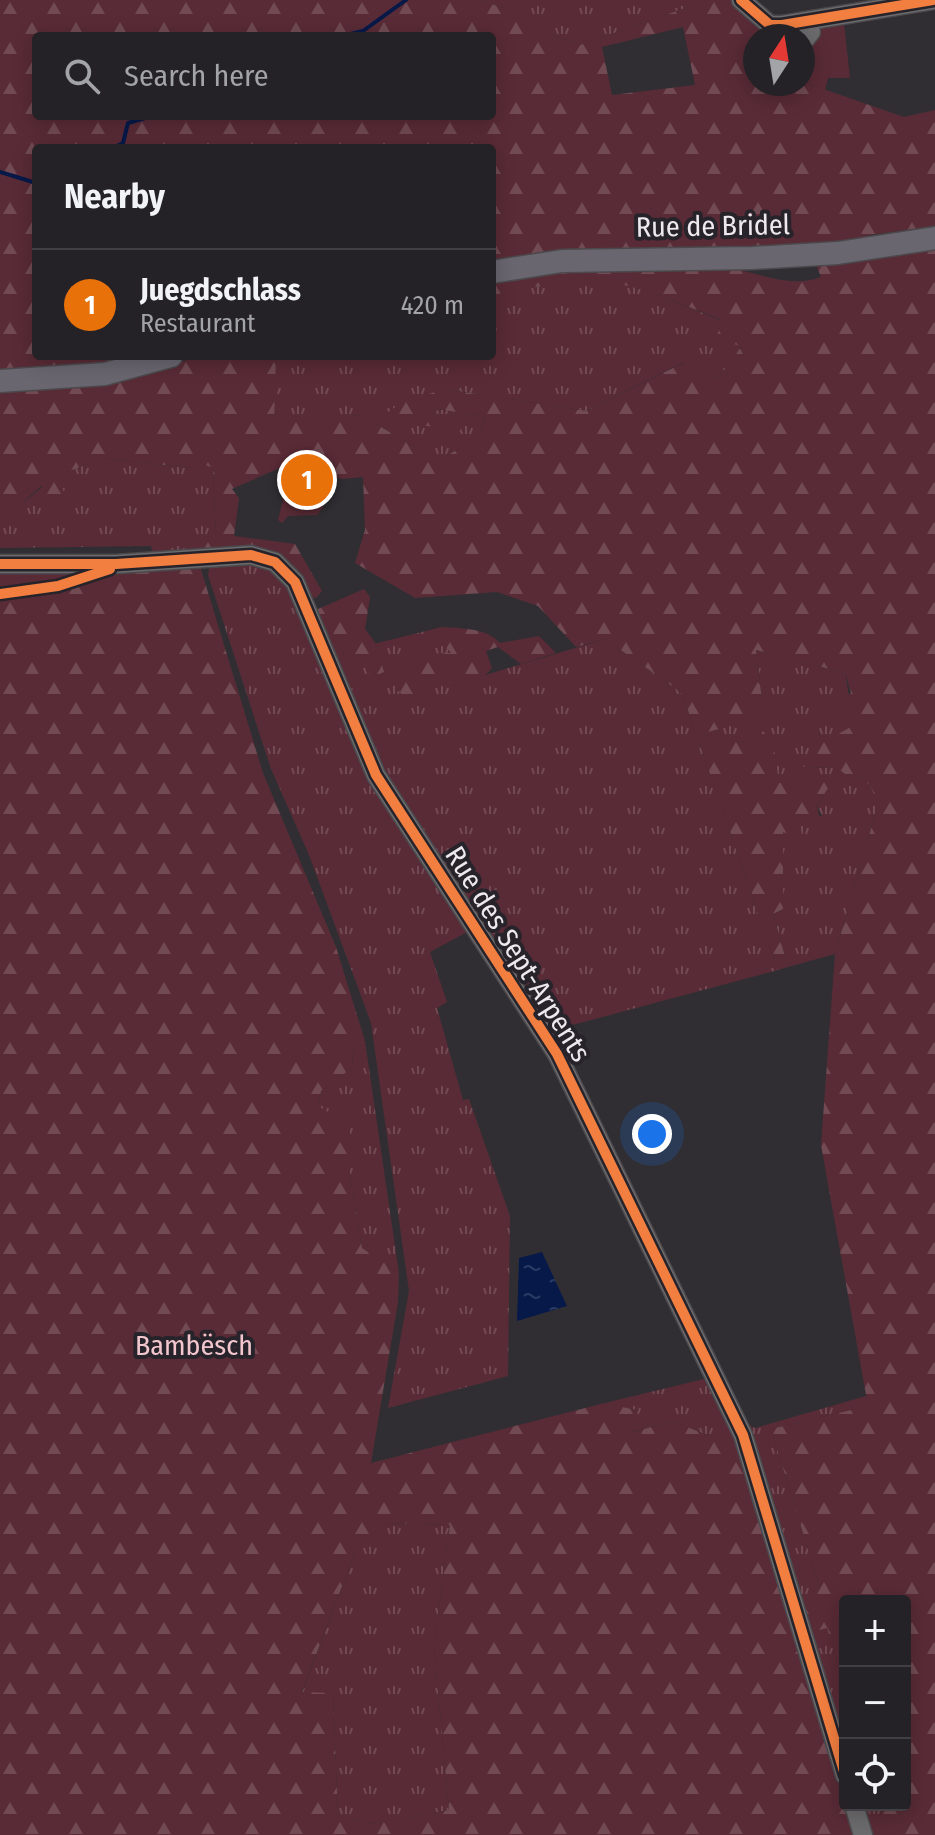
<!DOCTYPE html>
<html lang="en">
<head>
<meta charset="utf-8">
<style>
	body { margin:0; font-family:"Fira Sans Condensed",sans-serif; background:#2c2a2e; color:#f1f3f6 }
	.controls { position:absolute; right:24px; bottom:24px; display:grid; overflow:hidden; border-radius:8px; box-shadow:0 4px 20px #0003 }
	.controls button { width:72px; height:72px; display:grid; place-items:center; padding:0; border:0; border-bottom:2px solid #413f43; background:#242226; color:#f1f3f6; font:40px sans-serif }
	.compass { position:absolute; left:743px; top:24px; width:72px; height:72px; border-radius:50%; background:#242226; box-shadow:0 4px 20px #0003; rotate:12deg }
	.you { position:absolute; left:652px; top:1134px; width:28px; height:28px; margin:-20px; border:6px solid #fff; border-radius:50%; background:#1a73e8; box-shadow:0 0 0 12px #1a73e833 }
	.badge { display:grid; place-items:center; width:52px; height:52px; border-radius:50%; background:#aba8ac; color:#fff; font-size:26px; font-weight:700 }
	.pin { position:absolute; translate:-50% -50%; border:4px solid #fff; box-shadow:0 2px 8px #0006 }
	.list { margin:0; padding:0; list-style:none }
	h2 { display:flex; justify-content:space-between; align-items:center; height:104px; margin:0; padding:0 32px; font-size:34px }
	h2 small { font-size:26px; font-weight:400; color:#a3a4a7 }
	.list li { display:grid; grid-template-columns:52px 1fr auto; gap:24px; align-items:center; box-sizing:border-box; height:112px; padding:0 32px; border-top:2px solid #413f43 }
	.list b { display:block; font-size:30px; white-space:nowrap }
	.list p { margin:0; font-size:26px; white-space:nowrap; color:#a3a4a7 }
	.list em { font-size:26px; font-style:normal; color:#a3a4a7 }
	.icon { flex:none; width:44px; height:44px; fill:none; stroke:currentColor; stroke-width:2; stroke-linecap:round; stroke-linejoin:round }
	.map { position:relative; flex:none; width:935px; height:1835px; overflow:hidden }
	.search { position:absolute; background:#242226; box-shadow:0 4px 20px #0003; left:32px; top:32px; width:464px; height:88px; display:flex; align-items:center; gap:20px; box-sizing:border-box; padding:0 28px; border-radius:8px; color:#a3a4a7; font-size:30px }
	.panel { position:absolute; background:#242226; box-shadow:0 4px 20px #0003; left:32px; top:144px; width:464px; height:216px; border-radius:8px }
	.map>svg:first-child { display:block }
	.grass { fill:url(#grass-tufts) }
	.forest { fill:url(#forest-firs); fill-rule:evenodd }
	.garden { fill:#592b36 }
	.water { fill:url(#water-ripples) }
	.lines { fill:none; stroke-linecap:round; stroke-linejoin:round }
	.stream { stroke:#061949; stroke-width:4 }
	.minor-casing { stroke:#4b494c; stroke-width:21 }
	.major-casing { stroke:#4b494c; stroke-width:25 }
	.minor { stroke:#6b6a6c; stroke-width:18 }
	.major { stroke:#696670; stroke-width:22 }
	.cycleway-casing { stroke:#27232a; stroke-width:15 }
	.cycleway { stroke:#f27e40; stroke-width:10 }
	.labels { text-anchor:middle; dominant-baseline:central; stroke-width:8; stroke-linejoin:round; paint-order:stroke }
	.street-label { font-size:28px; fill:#ede9ee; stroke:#27232a }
	.park-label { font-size:28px; fill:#f3c6ce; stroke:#27232a }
</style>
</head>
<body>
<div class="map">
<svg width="935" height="1835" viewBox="0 0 935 1835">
	<defs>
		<pattern id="grass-tufts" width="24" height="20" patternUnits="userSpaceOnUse" patternTransform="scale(2)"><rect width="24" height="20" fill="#592b36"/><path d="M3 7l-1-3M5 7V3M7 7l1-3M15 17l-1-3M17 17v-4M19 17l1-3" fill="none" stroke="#714a53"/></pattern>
		<pattern id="forest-firs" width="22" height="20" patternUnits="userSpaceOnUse" patternTransform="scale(2)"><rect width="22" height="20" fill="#592b36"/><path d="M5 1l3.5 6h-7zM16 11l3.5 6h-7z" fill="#714a53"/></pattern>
		<pattern id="water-ripples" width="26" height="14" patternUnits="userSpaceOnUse" patternTransform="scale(2)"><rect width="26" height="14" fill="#061949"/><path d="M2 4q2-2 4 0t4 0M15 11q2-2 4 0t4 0" fill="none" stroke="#2b3a64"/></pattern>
	</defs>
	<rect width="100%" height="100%" fill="#302e32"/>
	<!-- grass -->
	<g class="grass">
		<polygon points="478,0 708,0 580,45 531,26 504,8"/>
		<polygon points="592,276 648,291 723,321 741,347 718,379 682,363 587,411 444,389 387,414 394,422 433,414 438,409 486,417 478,437 438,461 361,415 273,424 276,356 492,356 492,295"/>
		<polygon points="104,458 189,468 194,460 213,468 216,536 275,555 329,655 442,627 472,679 605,639 682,693 778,970 550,1031 744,1423 755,1428 866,1396 868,1406 771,1429 819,1585 805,1602 827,1627 845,1689 845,1775 721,1441 673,1421 632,1432 636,1410 605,1403 708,1378 550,1054 547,1056 537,1034 470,937 474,935 471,930 430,952 447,1002 437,1008 463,1100 469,1099 510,1216 508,1376 388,1408 409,1291 371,1023 309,855 271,769 208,575 210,563 137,567 0,592 0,564 154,560 151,546 0,548 0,517 6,517 55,476"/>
		<polygon points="756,650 845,673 854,725 828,741 818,731 804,767 837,768 853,780 858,776 870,785 878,804 835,954 788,967 773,914 783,909 783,831 796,814 822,816 817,805 829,787 779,783 755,745 698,734 764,717"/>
		<polygon points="365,1041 399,1273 362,1248 350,1176 350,1125 318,1107 321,1091 352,1068 353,1049"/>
		<polygon points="383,1523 450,1525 434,1647 449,1810 372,1824 338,1816 333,1693 302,1693 356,1549"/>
		<polygon points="854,1805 879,1805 887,1835 863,1835"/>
	</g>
	<!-- forest -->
	<g class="forest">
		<path d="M0,0H478L504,8L531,26L580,45L708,0H733L768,33L755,36V84L803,82L904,117L935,110V226L870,235L838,244L492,264V148H36V356H146L103,366L0,373ZM683,27L695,85L612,95L602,47ZM36,36H492V116H36Z"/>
		<path d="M935,245V1835H887L879,1805H905V1601H845V1689L827,1628L816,1631L806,1616L805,1602L819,1585L771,1429L868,1406L821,1145L835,954L878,804L870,785L858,776L853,780L837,768L803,767L817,730L828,740L854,725L834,705L851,693L845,673L756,650L764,717L700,734L755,745L763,731L772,732L779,783L826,778L829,787L817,805L820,821L797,814L802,834L797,838L783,832V909L773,914L788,967L778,970L682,693L605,639L576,647L538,606L497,592L415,598L355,563L365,530L363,477L342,479L320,471L323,460L299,452L284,466L232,489L239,498L234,536L295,544L322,591L316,598L305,595L252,550L203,548L202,539L216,536L213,468L195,461L190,468L104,458L56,476L66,496L50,506L41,486L6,518L0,517V389L107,385L200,356H276L274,423L361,415L438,461L478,437L486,417L438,409L434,413L464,421L461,430L394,422L386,414L399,404L444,389L587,411L683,363L718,379L741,347L717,336L722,320L648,291L592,277L492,295V280C567,268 643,263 719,267C753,269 787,290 821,277L816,265Z"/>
		<path d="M200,566L263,773L336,947L365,1041L353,1049L352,1068L321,1091L318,1106L350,1125V1176L362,1248L399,1273L398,1302L371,1463L605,1403L636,1410L633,1432L673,1421L721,1441L743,1435L845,1775V1805H854L863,1835H0V592L3,593L21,569H94L97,575L137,567ZM384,1523L450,1525L434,1647L449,1810L372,1824L338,1816L333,1693L302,1692L356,1549L375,1546Z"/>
		<polygon points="364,589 370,597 365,629 376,644 384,672 372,677 360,660 329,655 311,612"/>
		<path d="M442,627C462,629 485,627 500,643L539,636L556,653L521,664L498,647L486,651L492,668C478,687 449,680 430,686C422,689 414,695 406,699L396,688L408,675L418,654L451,653L438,636Z"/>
	</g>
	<!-- garden -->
	<g class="garden">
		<polygon points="844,23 850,78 828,78 825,90 803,82 803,49 818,38 819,27"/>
		<polygon points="287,484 289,488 321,496 323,507 317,515 288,516 282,523 278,520"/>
	</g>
	<!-- water -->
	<polygon class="water" points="542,1252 567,1306 517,1321 519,1258"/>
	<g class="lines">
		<!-- stream -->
		<g class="stream">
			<polyline points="342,36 363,31 406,0"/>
			<polyline points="113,148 123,143 128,123 152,116"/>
			<polyline points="0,172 36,183"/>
		</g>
		<defs>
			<g id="minor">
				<polyline points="741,0 770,25 782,25 933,0"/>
				<polyline points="802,22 811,32 803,42"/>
				<polyline points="0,564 116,564 251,555 275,562 295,582 376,775 557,1054 743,1435 845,1775"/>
				<polyline points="854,1805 863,1835"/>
			</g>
			<g id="major">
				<polyline points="492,272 562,261 753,258 838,253 935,238"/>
				<polyline points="0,381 105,374 171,356"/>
			</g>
		</defs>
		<!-- minor casing -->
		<use href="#minor" class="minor-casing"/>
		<!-- major casing -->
		<use href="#major" class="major-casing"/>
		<!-- minor -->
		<use href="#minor" class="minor"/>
		<!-- major -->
		<use href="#major" class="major"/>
		<defs>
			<g id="cycleway">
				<polyline points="741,0 770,25 782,25 933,0"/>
				<polyline points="0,564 116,564 251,555 275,562 295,582 376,775 557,1054 743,1435 845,1775"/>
				<polyline points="0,594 58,586 110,569"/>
			</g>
		</defs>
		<!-- cycleway casing -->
		<use href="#cycleway" class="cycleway-casing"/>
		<!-- cycleway -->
		<use href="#cycleway" class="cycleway"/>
	</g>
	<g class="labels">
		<!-- street labels -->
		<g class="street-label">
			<text transform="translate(713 226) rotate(-1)">Rue de Bridel</text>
			<text transform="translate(518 954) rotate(58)">Rue des Sept-Arpents</text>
		</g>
		<!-- park labels -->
		<g class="park-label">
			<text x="194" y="1345">Bambësch</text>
		</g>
	</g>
</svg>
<div class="controls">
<button>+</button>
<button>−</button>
<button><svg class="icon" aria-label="locate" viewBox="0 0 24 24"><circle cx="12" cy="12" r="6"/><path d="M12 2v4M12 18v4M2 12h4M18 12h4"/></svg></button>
</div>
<svg class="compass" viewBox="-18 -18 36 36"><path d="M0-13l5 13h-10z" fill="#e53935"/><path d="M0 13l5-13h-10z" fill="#a3a4a7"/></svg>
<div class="you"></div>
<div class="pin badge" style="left:307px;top:480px;background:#e8710a">1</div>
<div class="search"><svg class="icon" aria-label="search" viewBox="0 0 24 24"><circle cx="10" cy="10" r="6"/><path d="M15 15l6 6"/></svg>Search here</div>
<section class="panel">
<h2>Nearby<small></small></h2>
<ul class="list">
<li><span class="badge" style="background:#e8710a">1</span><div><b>Juegdschlass</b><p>Restaurant</p></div><em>420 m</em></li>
</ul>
</section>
</div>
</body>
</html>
